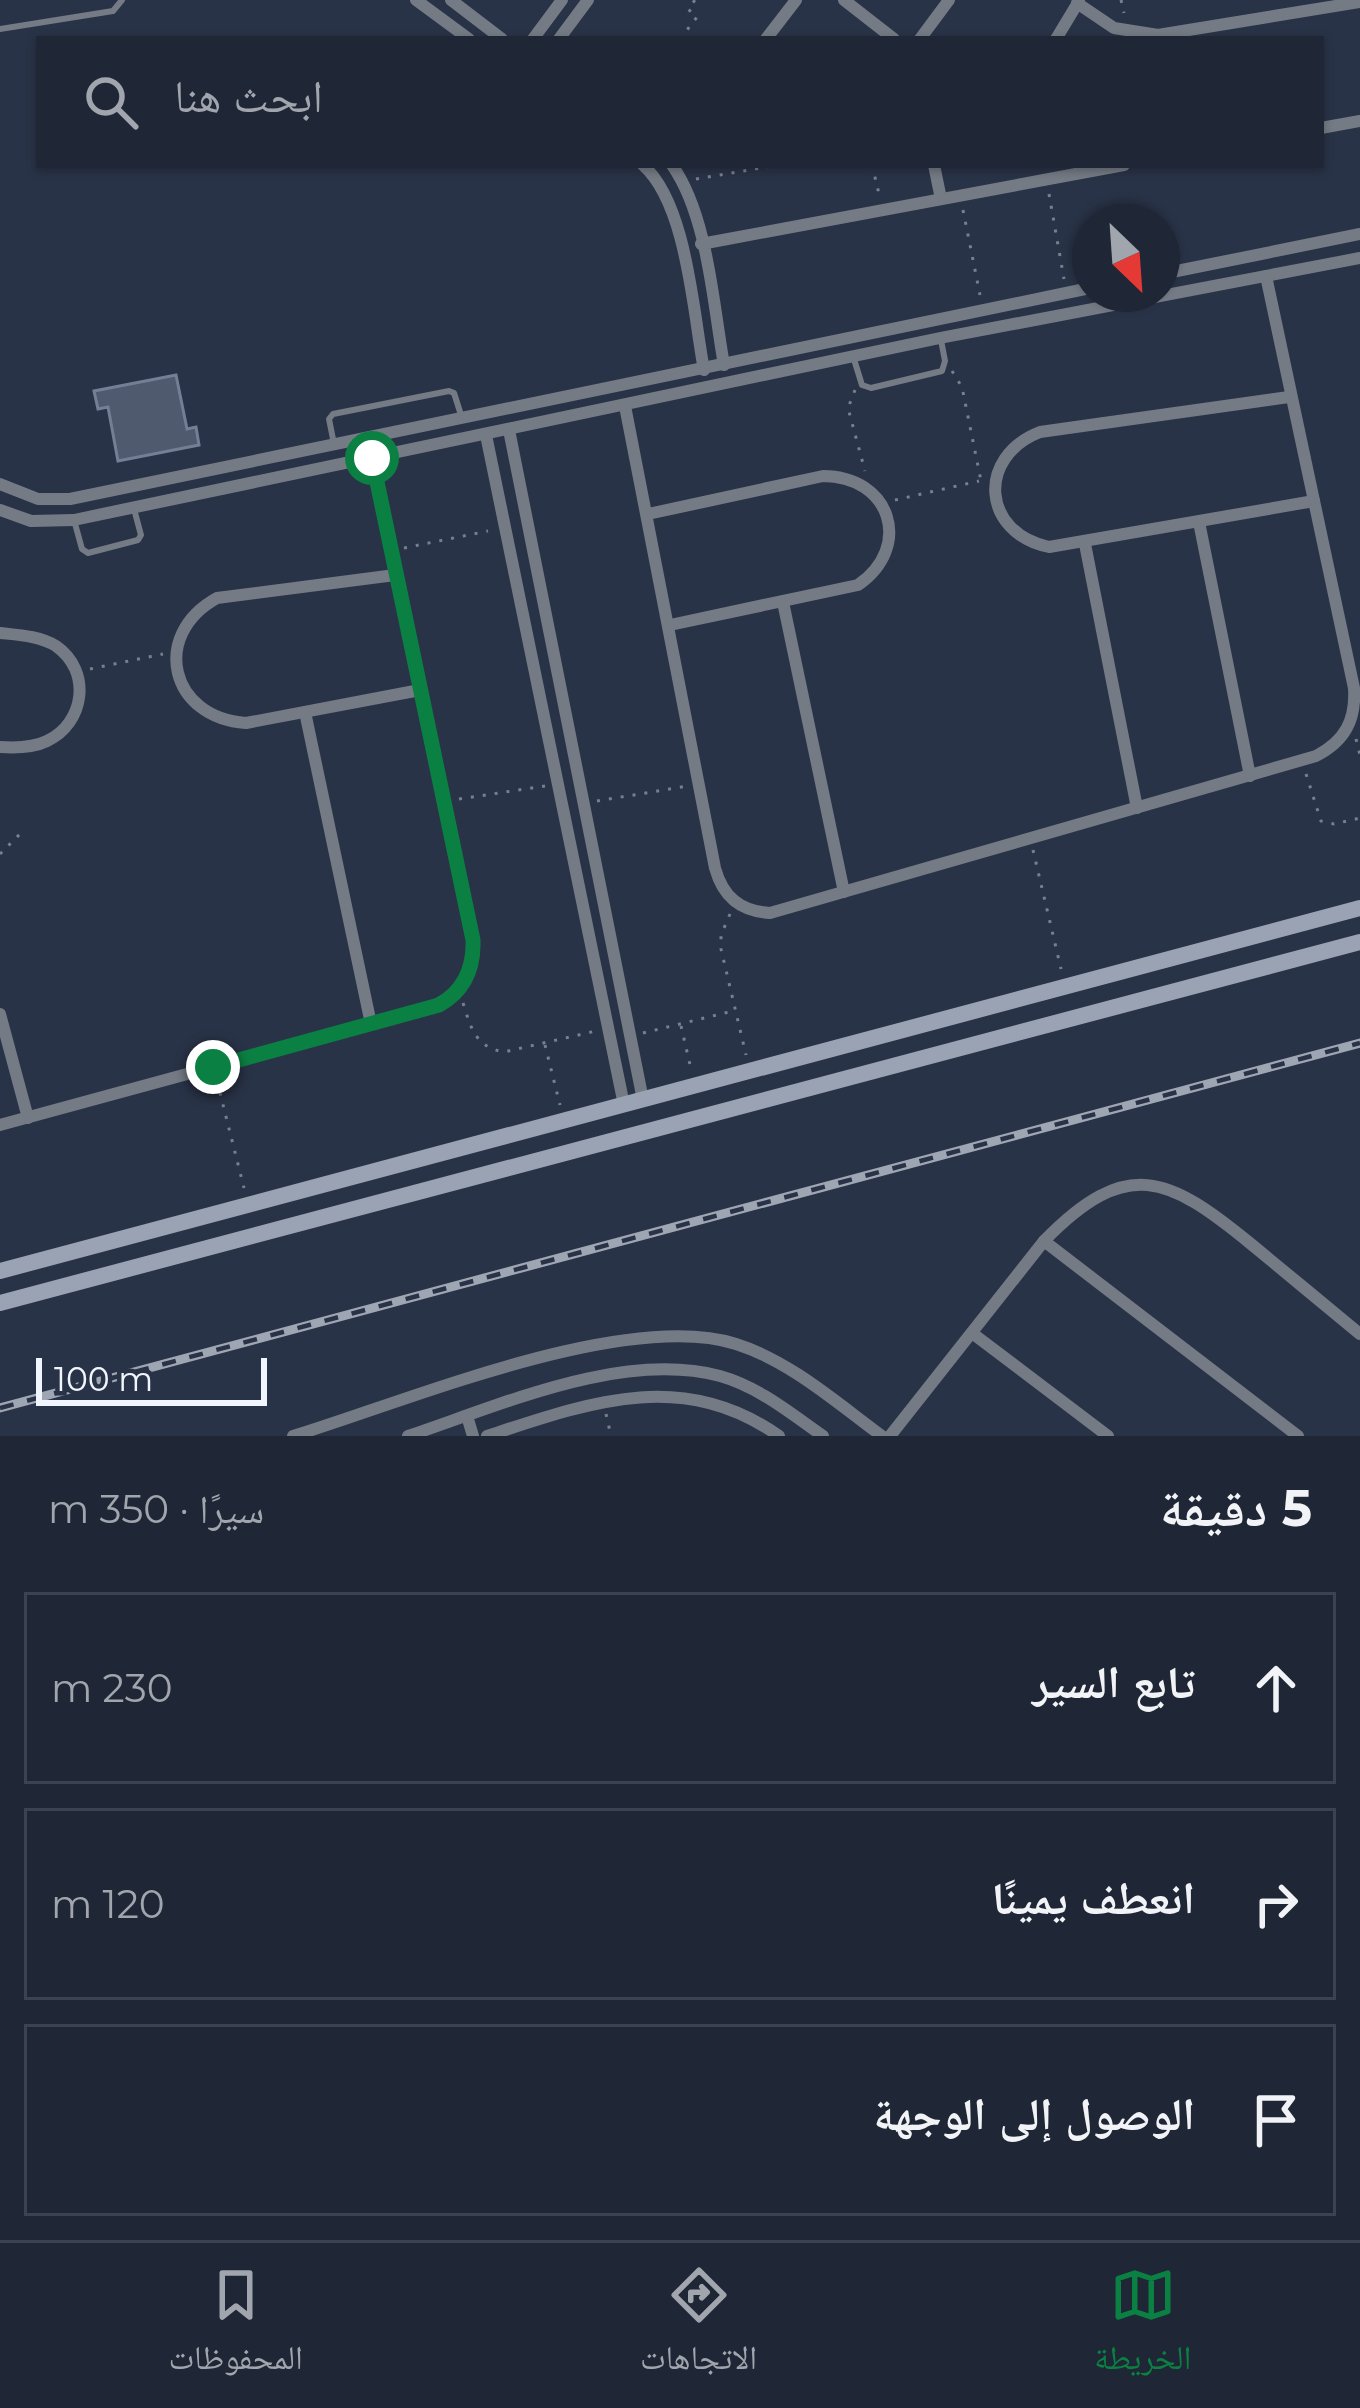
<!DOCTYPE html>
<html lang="ar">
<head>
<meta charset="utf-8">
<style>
	body { margin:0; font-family:Montserrat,"Noto Naskh Arabic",sans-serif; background:#2c3241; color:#f1f3f6; direction:rtl }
	.compass { position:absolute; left:1072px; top:204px; width:108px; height:108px; border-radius:50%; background:#1f2635; box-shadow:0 3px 9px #0004; rotate:155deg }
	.scale { position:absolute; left:36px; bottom:30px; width:231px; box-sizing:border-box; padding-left:12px; border:6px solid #f1f5fd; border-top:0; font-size:33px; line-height:42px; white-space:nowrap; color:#f1f5fd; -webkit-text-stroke:9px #293347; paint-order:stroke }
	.stop { position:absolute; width:36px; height:36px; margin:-27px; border:9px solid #0b8043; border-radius:50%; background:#fff }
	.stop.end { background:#0b8043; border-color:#fff; box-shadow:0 3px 12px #0008 }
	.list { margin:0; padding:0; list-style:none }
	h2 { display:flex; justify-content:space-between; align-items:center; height:156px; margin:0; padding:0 48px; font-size:51px }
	h2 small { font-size:39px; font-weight:400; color:#a1a5ad }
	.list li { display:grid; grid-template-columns:78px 1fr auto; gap:36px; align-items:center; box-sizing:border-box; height:192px; margin:0 24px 24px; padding:0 24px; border:3px solid #3c4350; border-radius:0px }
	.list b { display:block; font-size:45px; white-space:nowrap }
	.list em { font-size:39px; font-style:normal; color:#a1a5ad }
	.icon { flex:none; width:66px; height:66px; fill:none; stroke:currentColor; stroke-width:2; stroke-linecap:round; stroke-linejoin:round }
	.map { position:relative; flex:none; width:1360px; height:1436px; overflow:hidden; direction:ltr }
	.search { position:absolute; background:#1f2635; box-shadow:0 3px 9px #0004; left:36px; right:36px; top:36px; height:132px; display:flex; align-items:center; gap:30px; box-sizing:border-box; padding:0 42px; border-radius:0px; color:#a1a5ad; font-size:45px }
	.sheet { height:804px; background:#1f2635 }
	nav { display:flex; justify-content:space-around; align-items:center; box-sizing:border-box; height:168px; border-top:3px solid #3c4350; background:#1f2635; font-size:33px; color:#a1a5ad }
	nav a { display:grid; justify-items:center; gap:6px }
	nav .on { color:#0b8043 }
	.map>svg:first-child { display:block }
	.building { fill:#4f5a6f; stroke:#727f95; stroke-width:3 }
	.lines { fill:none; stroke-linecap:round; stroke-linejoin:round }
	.path { stroke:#787f8f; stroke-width:3; stroke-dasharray:3 9; stroke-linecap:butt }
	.lane { stroke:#757b85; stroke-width:6 }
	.street { stroke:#757b85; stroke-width:12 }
	.secondary { stroke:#9aa3b3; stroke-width:16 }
	.rail-casing { stroke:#9fa6b3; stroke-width:9 }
	.rail { stroke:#293347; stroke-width:4.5; stroke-dasharray:14; stroke-linecap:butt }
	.route { stroke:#0b8043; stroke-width:15 }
</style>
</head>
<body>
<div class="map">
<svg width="1360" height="1436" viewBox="0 0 1360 1436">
	<rect width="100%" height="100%" fill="#293347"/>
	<!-- building -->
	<polygon class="building" points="176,375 187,429 196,427 199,445 118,461 108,407 98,409 94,391"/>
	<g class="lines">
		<!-- path -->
		<g class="path">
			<polyline points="1121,0 1124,13"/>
			<polyline points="680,39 697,17 688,9 695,0"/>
			<polyline points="872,165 880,198"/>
			<polyline points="696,179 778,165"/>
			<polyline points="1049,194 1064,279"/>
			<polyline points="963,210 980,295"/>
			<polyline points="952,371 962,387 981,481"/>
			<polyline points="855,390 848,408 865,471"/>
			<polyline points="895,500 979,481"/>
			<polyline points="404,548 488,531"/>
			<polyline points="90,669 163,654"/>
			<polyline points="1356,739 1360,755"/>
			<polyline points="1306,774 1321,821 1334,824 1360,818"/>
			<polyline points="459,799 545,786"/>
			<polyline points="597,801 688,786"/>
			<polyline points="1033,850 1061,969"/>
			<polyline points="0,854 25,829"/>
			<polyline points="730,914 721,935 721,949 746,1055"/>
			<path d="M463,1003C471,1028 475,1047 504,1052L596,1031"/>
			<polyline points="681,1026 691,1069"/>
			<polyline points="643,1033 733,1011"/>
			<polyline points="545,1045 560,1105"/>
			<polyline points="217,1081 244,1188"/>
			<polyline points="606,1414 611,1436"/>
		</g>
		<!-- lane -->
		<g class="lane">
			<polyline points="0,29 113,11 122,0"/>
			<polyline points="853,356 862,385 871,388 942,371 945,361 941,340"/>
			<polyline points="334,444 329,419 333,414 449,391 454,393 461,415"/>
			<polyline points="74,520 82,549 88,553 138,540 141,535 134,509"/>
		</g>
		<!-- street -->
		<g class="street">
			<polyline points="416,0 469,39"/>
			<polyline points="451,0 502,39"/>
			<polyline points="844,0 894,39"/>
			<polyline points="1077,3 1114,28 1158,35 1360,2"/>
			<polyline points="533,39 562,0"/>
			<polyline points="559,39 588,0"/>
			<polyline points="766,39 796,0"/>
			<polyline points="920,39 949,0"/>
			<polyline points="1056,39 1079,1"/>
			<polyline points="1321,128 1360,121"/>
			<path d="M643,165C687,204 693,312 704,370"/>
			<path d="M672,165C708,216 713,304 724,365"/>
			<polyline points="934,165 941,199"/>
			<polyline points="701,244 1124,165"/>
			<polyline points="1162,274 1360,234"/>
			<path d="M1289,397L1040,432C976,457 982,533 1049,547L1314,501"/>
			<path d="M625,406L715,868C723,897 740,911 770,913L1316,756C1345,741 1356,720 1354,688L1266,276"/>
			<polyline points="509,430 643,1100"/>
			<polyline points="486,435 624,1105"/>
			<polyline points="0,484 38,499 70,499 1090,288"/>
			<polyline points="0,510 31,521 74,520 940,338 1360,258"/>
			<path d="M648,514L823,476C890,476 914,546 858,585L670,625"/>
			<polyline points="1199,522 1250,776"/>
			<polyline points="1085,544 1137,808"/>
			<path d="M395,575L217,598C150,635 170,718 246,723L420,690"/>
			<polyline points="783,602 844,892"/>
			<path d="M0,633C19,635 40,636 56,646C92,671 85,723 47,741C33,748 16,748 0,747"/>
			<polyline points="305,712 371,1024"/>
			<polyline points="0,1014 28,1118"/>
			<path d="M0,1125L426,1009C458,998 474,975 473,940L372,459"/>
			<polyline points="1044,1241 1298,1436"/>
			<polyline points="972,1333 1108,1436"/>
			<polyline points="467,1416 473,1436"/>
			<path d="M293,1436C405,1402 625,1309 736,1344C790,1361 837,1403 882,1436"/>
			<path d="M408,1436C501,1405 622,1350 720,1376C759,1387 790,1413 823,1436"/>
			<path d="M487,1436C590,1402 683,1368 779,1436"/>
			<path d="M890,1436L1044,1241C1127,1156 1168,1176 1251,1244C1287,1274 1324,1304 1360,1334"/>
		</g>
		<!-- secondary -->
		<g class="secondary">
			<polyline points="0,1271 1360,908"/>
			<polyline points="0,1303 1360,942"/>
		</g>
		<defs>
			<polyline id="rail" points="0,1408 1360,1043"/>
		</defs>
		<!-- rail casing -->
		<use href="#rail" class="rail-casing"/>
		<!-- rail -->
		<use href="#rail" class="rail"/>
	</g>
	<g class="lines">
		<!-- route -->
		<path class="route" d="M213,1067L439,1005C464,991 474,968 473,940L372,458"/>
	</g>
</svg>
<svg class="compass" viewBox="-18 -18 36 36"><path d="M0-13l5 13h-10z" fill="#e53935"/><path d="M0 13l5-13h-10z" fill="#a1a5ad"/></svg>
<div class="scale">100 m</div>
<div class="stop" style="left:372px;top:458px"></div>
<div class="stop end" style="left:213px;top:1067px"></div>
<div class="search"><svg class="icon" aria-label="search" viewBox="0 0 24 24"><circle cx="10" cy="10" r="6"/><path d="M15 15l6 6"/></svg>ابحث هنا</div>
</div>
<section class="sheet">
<h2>5 دقيقة<small>سيرًا · 350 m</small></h2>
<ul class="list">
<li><svg class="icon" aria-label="ahead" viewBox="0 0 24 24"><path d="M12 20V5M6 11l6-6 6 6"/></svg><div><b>تابع السير</b></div><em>230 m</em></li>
<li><svg class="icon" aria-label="right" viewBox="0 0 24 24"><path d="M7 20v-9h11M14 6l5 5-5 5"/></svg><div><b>انعطف يمينًا</b></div><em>120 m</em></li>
<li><svg class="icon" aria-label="arrive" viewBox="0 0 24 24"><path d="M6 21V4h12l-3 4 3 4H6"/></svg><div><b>الوصول إلى الوجهة</b></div></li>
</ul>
</section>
<nav>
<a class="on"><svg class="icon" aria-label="map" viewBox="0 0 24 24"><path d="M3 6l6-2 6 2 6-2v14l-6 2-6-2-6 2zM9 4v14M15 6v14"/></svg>الخريطة</a>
<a><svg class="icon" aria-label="directions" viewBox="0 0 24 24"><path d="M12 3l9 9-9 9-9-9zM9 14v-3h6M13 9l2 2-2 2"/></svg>الاتجاهات</a>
<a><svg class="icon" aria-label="saved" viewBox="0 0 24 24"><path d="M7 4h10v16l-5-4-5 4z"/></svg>المحفوظات</a>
</nav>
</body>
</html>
